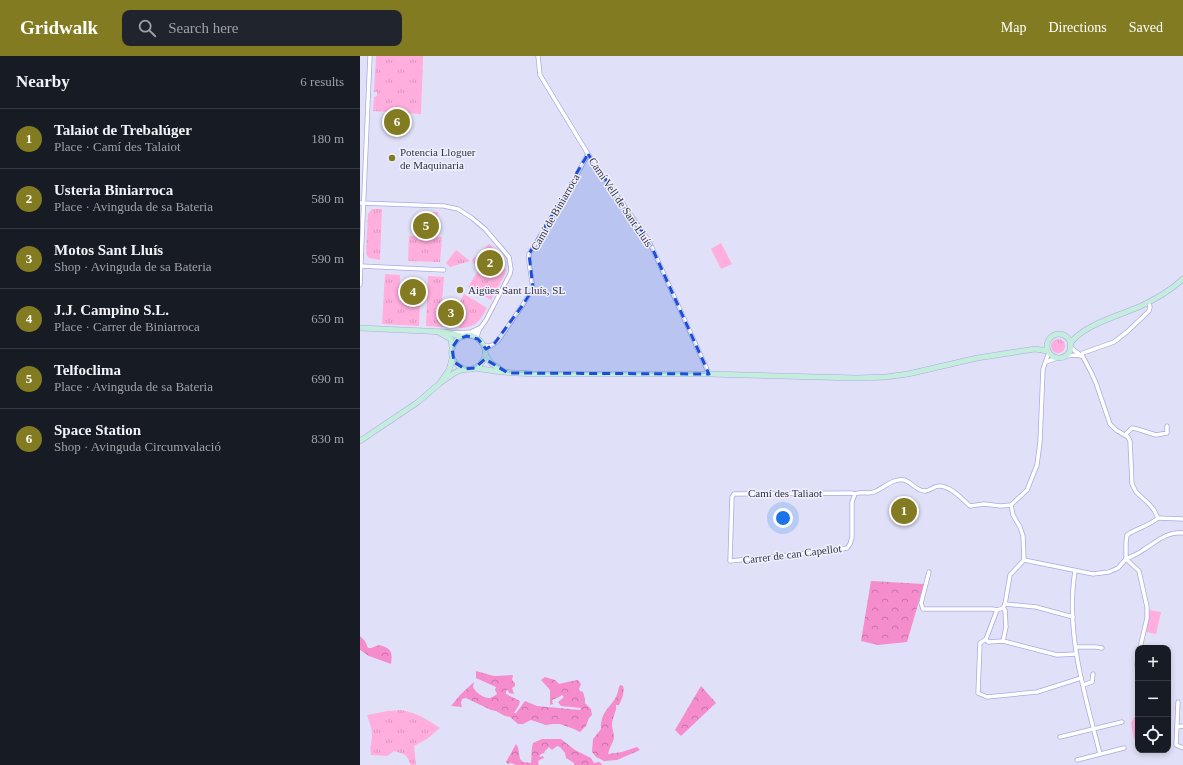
<!DOCTYPE html>
<html lang="en">
<head>
<meta charset="utf-8">
<style>
	body { margin:0; font-family:"Times New Roman",serif; background:#20242c; color:#f1f3f6 }
	.controls { position:absolute; right:12px; bottom:12px; display:grid; overflow:hidden; border-radius:8px; box-shadow:0 2px 6px #0003 }
	.controls button { width:36px; height:36px; display:grid; place-items:center; padding:0; border:0; border-bottom:1px solid #363941; background:#171b24; color:#f1f3f6; font:20px sans-serif }
	.you { position:absolute; left:423px; top:462px; width:14px; height:14px; margin:-10px; border:3px solid #fff; border-radius:50%; background:#1a73e8; box-shadow:0 0 0 6px #1a73e833 }
	.badge { display:grid; place-items:center; width:26px; height:26px; border-radius:50%; background:#837b21; color:#fff; font-size:13px; font-weight:700 }
	.pin { position:absolute; translate:-50% -50%; border:2px solid #fff; box-shadow:0 1px 4px #0006 }
	.list { margin:0; padding:0; list-style:none }
	h2 { display:flex; justify-content:space-between; align-items:center; height:52px; margin:0; padding:0 16px; font-size:17px }
	h2 small { font-size:13px; font-weight:400; color:#9ea1a6 }
	.list li { display:grid; grid-template-columns:26px 1fr auto; gap:12px; align-items:center; box-sizing:border-box; height:60px; padding:0 16px; border-top:1px solid #363941 }
	.list b { display:block; font-size:15px; white-space:nowrap }
	.list p { margin:0; font-size:13px; white-space:nowrap; color:#9ea1a6 }
	.list em { font-size:13px; font-style:normal; color:#9ea1a6 }
	.icon { flex:none; width:22px; height:22px; fill:none; stroke:currentColor; stroke-width:2; stroke-linecap:round; stroke-linejoin:round }
	.map { position:relative; flex:none; width:823px; height:709px; overflow:hidden }
	header { display:flex; align-items:center; gap:24px; box-sizing:border-box; height:56px; padding:0 20px; background:#837b21; color:#fff }
	header strong { font-size:19px }
	nav { display:flex; gap:22px; margin-inline-start:auto; font-size:14px }
	.search { width:280px; height:36px; background:#20242c; display:flex; align-items:center; gap:10px; box-sizing:border-box; padding:0 14px; border-radius:8px; color:#9ea1a6; font-size:15px }
	main { display:flex }
	aside { flex:1; background:#171b24 }
	.map>svg:first-child { display:block }
	.grass { fill:url(#grass-tufts) }
	.forest { fill:url(#forest-crowns) }
	.pitch { fill:#ffaedd }
	.lines { fill:none; stroke-linecap:round; stroke-linejoin:round }
	.street-casing { stroke:#aaaae0; stroke-width:5 }
	.secondary-casing { stroke:#aaaae0; stroke-width:6 }
	.street { stroke:#fff; stroke-width:3.5 }
	.secondary { stroke:#c5edde; stroke-width:5 }
	.marked { fill:#1d4ed8; fill-opacity:0.2; stroke:#1d4ed8; stroke-width:3; stroke-dasharray:8 5; stroke-linejoin:round }
	.poi-dot { fill:#837b21; stroke:#eff0fb; stroke-width:1.5 }
	.labels { text-anchor:middle; dominant-baseline:central; stroke-width:3; stroke-linejoin:round; paint-order:stroke }
	.poi-label { font-size:11px; fill:#313146; stroke:#eff0fb; text-anchor:start }
	.street-label { font-size:11px; fill:#313146; stroke:#eff0fb }
</style>
</head>
<body>
<header>
<strong>Gridwalk</strong>
<div class="search"><svg class="icon" aria-label="search" viewBox="0 0 24 24"><circle cx="10" cy="10" r="6"/><path d="M15 15l6 6"/></svg>Search here</div>
<nav><a>Map</a><a>Directions</a><a>Saved</a></nav>
</header>
<main>
<aside>
<h2>Nearby<small>6 results</small></h2>
<ul class="list">
<li><span class="badge">1</span><div><b>Talaiot de Trebalúger</b><p>Place · Camí des Talaiot</p></div><em>180 m</em></li>
<li><span class="badge">2</span><div><b>Usteria Biniarroca</b><p>Place · Avinguda de sa Bateria</p></div><em>580 m</em></li>
<li><span class="badge">3</span><div><b>Motos Sant Lluís</b><p>Shop · Avinguda de sa Bateria</p></div><em>590 m</em></li>
<li><span class="badge">4</span><div><b>J.J. Campino S.L.</b><p>Place · Carrer de Biniarroca</p></div><em>650 m</em></li>
<li><span class="badge">5</span><div><b>Telfoclima</b><p>Place · Avinguda de sa Bateria</p></div><em>690 m</em></li>
<li><span class="badge">6</span><div><b>Space Station</b><p>Shop · Avinguda Circumvalació</p></div><em>830 m</em></li>
</ul>
</aside>
<div class="map">
<svg width="823" height="709" viewBox="0 0 823 709">
	<defs>
		<pattern id="grass-tufts" width="24" height="20" patternUnits="userSpaceOnUse"><rect width="24" height="20" fill="#ffaedd"/><path d="M3 7l-1-3M5 7V3M7 7l1-3M15 17l-1-3M17 17v-4M19 17l1-3" fill="none" stroke="#db96bf"/></pattern>
		<pattern id="forest-crowns" width="20" height="18" patternUnits="userSpaceOnUse"><rect width="20" height="18" fill="#f58ccc"/><path d="M2 6a3 3 0 1 1 6 0M12 15a3 3 0 1 1 6 0" fill="none" stroke="#c773a7"/></pattern>
	</defs>
	<rect width="100%" height="100%" fill="#e0e1f8"/>
	<!-- grass -->
	<g class="grass">
		<polygon points="16,0 63,0 61,58 13,55 14,41 17,40 17,36 14,36"/>
		<polygon points="13,153 22,153 20,204 9,202 6,198 8,158 11,154"/>
		<polygon points="71,156 78,156 77,181 82,181 80,206 48,205 49,180 70,180"/>
		<polygon points="129,188 141,198 114,208 112,204"/>
		<polygon points="96,194 110,205 90,211 86,207"/>
		<polygon points="117,213 146,213 145,218 131,244 108,231 118,215"/>
		<polygon points="25,218 40,219 39,244 60,245 59,270 22,268"/>
		<polygon points="68,220 84,221 82,246 84,246 83,271 66,270"/>
		<path d="M104,238L127,252C120,265 115,272 99,272L100,246Z"/>
		<circle cx="698" cy="290" r="7"/>
		<path d="M41,654C58,657 66,663 80,672L67,683L54,690L56,709H51C45,697 47,699 34,695L27,700L11,699C9,692 12,686 12,679C12,672 9,665 7,659L28,655Z"/>
	</g>
	<!-- forest -->
	<g class="forest">
		<polygon points="511,525 564,528 547,586 518,589 501,585"/>
		<path d="M0,580L5,585L8,592H11L19,589C31,592 33,596 31,608L9,600L0,594Z"/>
		<path d="M116,615L134,620L153,619L152,624L155,627V630L152,632L154,638L149,637L148,634L146,635V638L160,645L159,649L154,657H156L165,645L177,650L220,654L221,652L201,650L198,646L204,641L202,639L199,641L192,644L193,648L190,649V634L181,624L185,621L195,624L199,628L207,626L218,624L221,628L219,633L220,635L223,636L225,643V647L231,653L232,659L229,662L226,670L220,676L214,673L200,668H193L186,669L171,664L163,668H158L150,661L145,660L136,655L131,654L106,642L102,643L101,647L102,651L91,650L100,639L114,626L113,631C115,636 124,643 130,642C133,641 135,639 137,638L135,634L136,631L116,622Z"/>
		<path d="M260,629L263,630C265,636 262,643 259,649H256C257,656 252,661 252,669C252,673 254,677 254,682C253,687 249,692 248,698L262,696L277,691L280,694L257,704L244,705L236,701L232,696L233,683L241,673C240,657 249,653 256,641C258,637 258,633 260,629Z"/>
		<polygon points="341,630 356,647 321,680 315,674"/>
		<path d="M182,683H201L215,694L231,702L234,707L239,706L242,708L241,709H214V707L206,702L205,697L200,691L197,690L192,694L189,691L185,695L184,697L181,698L179,701L183,700L184,702L179,704L178,707L179,709H156L151,707L148,708L146,706L156,688L158,691L160,703L163,706L171,707C172,700 171,693 173,687Z"/>
	</g>
	<!-- pitch -->
	<g class="pitch">
		<polygon points="361,187 372,208 361,213 351,193"/>
		<polygon points="790,554 801,556 796,578 786,576"/>
		<polygon points="778,661 778,684 777,684 774,683 771,667 774,662"/>
	</g>
	<g class="lines">
		<defs>
			<g id="street">
				<polyline points="178,0 180,19 228,98 289,185 349,318"/>
				<polyline points="0,147 84,150 98,153 112,162 125,173 149,201 151,213 150,218 126,264 119,274"/>
				<polyline points="0,210 84,214"/>
				<polyline points="0,229 10,0"/>
				<polyline points="94,277 111,276 121,271"/>
				<polyline points="112,280 119,274 117,281 118,283"/>
				<polyline points="124,290 131,290 138,285 162,250 173,233 169,206 169,198 207,137 228,98"/>
				<polyline points="710,291 723,301 731,316 736,327 750,368 756,374 768,381 770,385 772,428 776,436 789,448 794,454 798,462"/>
				<polyline points="705,300 716,299 721,300 723,297 754,286 768,275 789,255 790,251 789,246"/>
				<polyline points="686,306 697,302"/>
				<polyline points="765,379 772,372 777,373 796,379 807,377 807,370"/>
				<polygon points="491,437 495,438 492,446 492,481 490,488 487,492 478,494 370,505 372,441 374,438"/>
				<path d="M495,438C502,435 510,439 516,435C525,431 534,422 544,424C552,426 556,435 565,435C570,435 574,430 579,430C591,430 602,443 610,450L624,448L641,450L651,449"/>
				<polyline points="651,449 653,459 660,471 663,480 664,504 650,519 645,548 643,552 637,554 626,583 620,587 618,637 627,641 677,636 721,622"/>
				<polyline points="651,449 667,434 677,409 680,386 683,313 689,296"/>
				<polyline points="798,462 823,463"/>
				<path d="M664,504L733,518L749,516L758,512L766,503V486L767,479C777,472 789,470 798,462"/>
				<path d="M715,515C705,577 725,639 740,698"/>
				<polyline points="569,516 561,547 563,553 632,553 637,554"/>
				<polyline points="645,548 676,551 713,561"/>
				<polyline points="626,583 628,586 643,585 697,599 716,598"/>
				<polyline points="643,585 646,571 645,554 643,552"/>
				<polyline points="716,591 736,591 742,592"/>
				<path d="M780,592L787,562V551L779,515L766,503C772,500 778,498 783,494C796,486 807,475 823,477"/>
				<polyline points="777,609 778,600"/>
				<polyline points="723,629 732,626 733,618"/>
				<polyline points="818,646 816,689 823,692"/>
				<polyline points="817,671 823,670"/>
				<polyline points="700,681 762,666"/>
				<polyline points="717,704 764,692"/>
			</g>
			<g id="secondary">
				<polyline points="0,272 86,276 103,281"/>
				<polyline points="80,277 91,283 92,291"/>
				<circle cx="699" cy="290" r="12"/>
				<path d="M710,288C722,269 761,259 781,250C796,243 811,234 823,223"/>
				<polyline points="125,298 131,307 143,315"/>
				<polyline points="115,312 141,316 174,318 349,318 497,322 526,321 548,318 617,302 675,293 688,295"/>
				<path d="M80,327C86,323 92,318 98,315C103,313 106,314 111,313C120,312 127,302 125,293C123,288 120,283 115,281C94,272 80,305 105,313"/>
				<polyline points="0,385 58,346 80,327 89,314 92,303"/>
			</g>
		</defs>
		<!-- street casing -->
		<use href="#street" class="street-casing"/>
		<!-- secondary casing -->
		<use href="#secondary" class="secondary-casing"/>
		<!-- street -->
		<use href="#street" class="street"/>
		<!-- secondary -->
		<use href="#secondary" class="secondary"/>
	</g>
	<!-- marked area -->
	<path class="marked" d="M228,98L289,185L349,318L148,317L125,303L115,312L105,313L94,306L92,292L98,283L107,280L118,283L126,293L134,288L162,250L173,233L169,198Z"/>
	<!-- markers -->
	<g class="poi-dot">
		<circle cx="32" cy="102" r="4"/>
		<circle cx="100" cy="234" r="4"/>
	</g>
	<g class="labels">
		<!-- poi labels -->
		<g class="poi-label">
			<text x="40" y="96">Potencia Lloguer<tspan x="40" dy="13">de Maquinaria</tspan></text>
			<text x="108" y="234">Aigües Sant Lluís, SL</text>
		</g>
		<!-- street labels -->
		<g class="street-label">
			<text transform="translate(261 146) rotate(56)">Camí Vell de Sant Lluís</text>
			<text transform="translate(195 156) rotate(-60)">Camí de Biniarroca</text>
			<text x="425" y="437">Camí des Taliaot</text>
			<text transform="translate(432 498) rotate(-7)">Carrer de can Capellot</text>
		</g>
	</g>
</svg>
<div class="controls">
<button>+</button>
<button>−</button>
<button><svg class="icon" aria-label="locate" viewBox="0 0 24 24"><circle cx="12" cy="12" r="6"/><path d="M12 2v4M12 18v4M2 12h4M18 12h4"/></svg></button>
</div>
<div class="you"></div>
<div class="pin badge" style="left:544px;top:455px">1</div>
<div class="pin badge" style="left:130px;top:207px">2</div>
<div class="pin badge" style="left:91px;top:257px">3</div>
<div class="pin badge" style="left:53px;top:236px">4</div>
<div class="pin badge" style="left:66px;top:170px">5</div>
<div class="pin badge" style="left:37px;top:66px">6</div>
</div>
</main>
</body>
</html>
